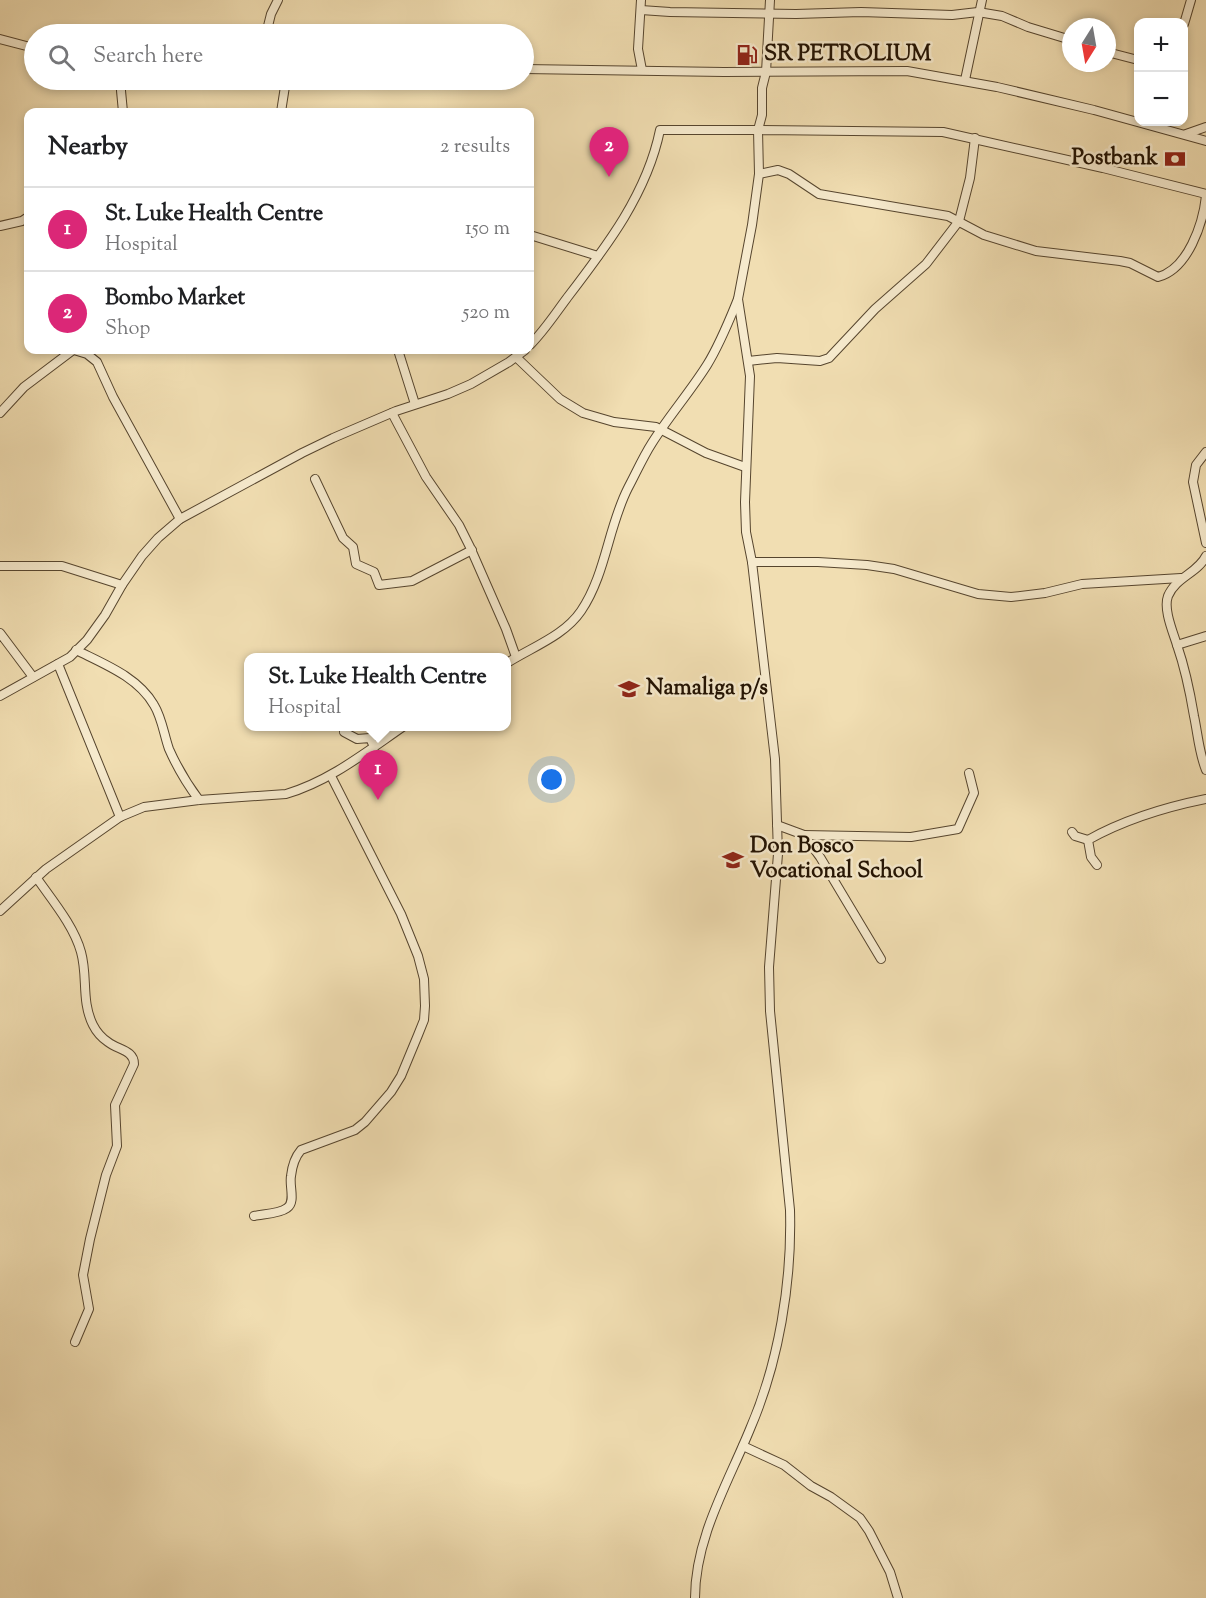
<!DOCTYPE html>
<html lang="en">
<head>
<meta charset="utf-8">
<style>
	body { margin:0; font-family:"Sorts Mill Goudy",serif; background:#f6f6f6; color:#202124 }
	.controls { position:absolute; right:18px; top:18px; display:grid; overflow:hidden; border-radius:12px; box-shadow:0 3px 9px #0003 }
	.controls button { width:54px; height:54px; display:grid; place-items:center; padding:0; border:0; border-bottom:2px solid #e0e0e0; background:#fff; color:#202124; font:30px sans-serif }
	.compass { position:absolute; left:1062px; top:18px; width:54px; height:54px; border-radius:50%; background:#fff; box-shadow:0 3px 9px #0003; rotate:191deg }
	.you { position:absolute; left:552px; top:780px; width:21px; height:21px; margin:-15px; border:4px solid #fff; border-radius:50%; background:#1a73e8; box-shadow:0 0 0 9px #1a73e833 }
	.badge { display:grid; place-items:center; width:39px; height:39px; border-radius:50%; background:#db2777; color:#fff; font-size:20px; font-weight:700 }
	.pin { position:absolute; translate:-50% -50px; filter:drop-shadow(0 2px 3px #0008) }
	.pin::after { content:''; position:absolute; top:32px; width:21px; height:18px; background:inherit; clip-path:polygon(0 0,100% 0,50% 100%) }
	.popup { position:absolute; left:244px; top:653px; width:267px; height:78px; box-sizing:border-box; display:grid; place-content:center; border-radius:12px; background:#fff; filter:drop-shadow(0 2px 4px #0005); font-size:20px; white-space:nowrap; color:#757577 }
	.popup b { font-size:22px; color:#202124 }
	.popup::after { content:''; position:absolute; left:50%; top:100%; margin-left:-12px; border:12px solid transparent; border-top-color:#fff }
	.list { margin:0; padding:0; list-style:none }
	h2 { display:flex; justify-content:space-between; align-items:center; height:78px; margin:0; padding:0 24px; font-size:26px }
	h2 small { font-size:20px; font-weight:400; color:#757577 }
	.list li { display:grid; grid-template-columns:39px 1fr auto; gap:18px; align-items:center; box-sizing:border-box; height:84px; padding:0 24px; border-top:2px solid #e0e0e0 }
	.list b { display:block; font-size:22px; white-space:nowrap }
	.list p { margin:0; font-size:20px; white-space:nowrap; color:#757577 }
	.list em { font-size:20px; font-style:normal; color:#757577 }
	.icon { flex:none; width:33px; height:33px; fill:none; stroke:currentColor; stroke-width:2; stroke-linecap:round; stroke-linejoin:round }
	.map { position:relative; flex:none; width:1206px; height:1598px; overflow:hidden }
	.search { position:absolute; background:#fff; box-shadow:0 3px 9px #0003; left:24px; top:24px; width:510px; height:66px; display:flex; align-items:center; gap:15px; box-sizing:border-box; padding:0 21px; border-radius:33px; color:#757577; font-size:22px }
	.panel { position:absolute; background:#fff; box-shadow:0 3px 9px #0003; left:24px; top:108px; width:510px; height:246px; border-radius:12px }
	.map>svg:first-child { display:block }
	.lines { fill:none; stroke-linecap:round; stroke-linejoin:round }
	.street-casing { stroke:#56452e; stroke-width:10 }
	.street { stroke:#f6eacd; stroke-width:8 }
	.labels { text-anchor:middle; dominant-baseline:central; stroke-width:5; stroke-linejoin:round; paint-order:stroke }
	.poi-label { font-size:22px; font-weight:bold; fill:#221202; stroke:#f6eacd; text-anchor:start }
</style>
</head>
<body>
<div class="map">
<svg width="1206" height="1598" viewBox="0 0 1206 1598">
	<rect width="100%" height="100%" fill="#f1deb2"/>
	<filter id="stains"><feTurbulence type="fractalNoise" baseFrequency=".00333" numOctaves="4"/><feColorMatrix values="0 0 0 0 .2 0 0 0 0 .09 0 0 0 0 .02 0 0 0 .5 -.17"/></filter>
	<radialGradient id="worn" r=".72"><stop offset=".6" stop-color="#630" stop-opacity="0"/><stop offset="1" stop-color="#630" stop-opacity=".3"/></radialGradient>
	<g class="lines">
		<defs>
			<g id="street">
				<polyline points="641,0 638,49 642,70"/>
				<polyline points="641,10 670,12 796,14 861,12 952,15 978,12 1002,16 1028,27 1071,40"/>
				<polyline points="1184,24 1191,0"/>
				<polyline points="266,34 271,14 278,0"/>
				<polyline points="0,39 34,48"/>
				<polyline points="1107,52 1138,60"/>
				<polyline points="524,69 724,72 907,71 997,87 1094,110 1206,141"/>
				<polyline points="120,80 123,112"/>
				<polyline points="965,80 982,0"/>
				<polyline points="281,112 286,80"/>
				<polyline points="1186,134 1206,127"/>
				<path d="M759,174L778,170L789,174L819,194L948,216L984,235L1036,251L1120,261L1130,263L1158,277C1188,269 1203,224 1206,196"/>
				<polyline points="0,226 22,221 28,217"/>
				<polyline points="530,235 598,256"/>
				<path d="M530,345C544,331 555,314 567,298C606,247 647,194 660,130H758L762,115V88L766,72L770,0"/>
				<polyline points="74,350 87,354 97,362 113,397 180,519"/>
				<polyline points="398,350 415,404"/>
				<polyline points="516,357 560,399 583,413 614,422 656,427 706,453 745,467"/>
				<polyline points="748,361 777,358 820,361 829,358 875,309 926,264 959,221 970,178 975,138"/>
				<polyline points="0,413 24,387 73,350"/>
				<polyline points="392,413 426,477 459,525 470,547 506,629 516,657"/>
				<polyline points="1206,452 1196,465 1193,482 1206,543"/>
				<polyline points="315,479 343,538 353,547 356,564 374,572 379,585 412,581 472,550"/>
				<path d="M1206,556C1198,573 1176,577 1168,596C1163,609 1173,632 1177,645C1185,668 1190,692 1194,716C1198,735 1199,753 1206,770"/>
				<polyline points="752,562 818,562 867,565 894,569 978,594 1011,597 1045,593 1082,584 1181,578"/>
				<polyline points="0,566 62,566 122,585"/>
				<polyline points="0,633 33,677"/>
				<polyline points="1177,645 1206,636"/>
				<path d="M76,650C104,664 138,677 154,705C162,718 164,735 169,749C177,767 187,784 199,800"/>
				<path d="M507,663C532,647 564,636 581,611C606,574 608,527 628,488C636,473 643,457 652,443C669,416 690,392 707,365C720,344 729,321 738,299"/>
				<polyline points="58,664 120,817"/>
				<polyline points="0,696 70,657 87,640 105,615 122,585 142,556 158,538 180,519 302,453 333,438 396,411 448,394 471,384 509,362 525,350"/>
				<polyline points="344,732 357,739 370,738 374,747"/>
				<polyline points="777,825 804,835 820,857 881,959"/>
				<polyline points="1072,832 1075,836 1088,840"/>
				<polyline points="804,835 911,837 958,829 974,793 969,773"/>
				<path d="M1097,865L1091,857L1088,840C1124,820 1166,807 1206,799"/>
				<path d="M36,877C52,900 74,926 81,952C88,977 81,1001 93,1025C96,1031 102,1038 108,1042C118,1050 134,1050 134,1064L115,1105L117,1146L106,1175L90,1239L83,1275L89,1309L75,1342"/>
				<path d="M0,911L46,869L120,817L144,807L199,800L286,794C330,781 366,752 404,726"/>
				<path d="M254,1216C263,1214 279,1214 287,1208C296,1202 289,1186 291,1176C292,1167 295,1157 301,1150L355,1130L365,1122L391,1092L401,1076L418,1035L424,1020L425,1006L424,979L418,956L401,914L331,776"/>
				<polyline points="743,1446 784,1465 811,1486 831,1497 860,1518 869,1531 890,1572 898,1598"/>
				<path d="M695,1598C695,1538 728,1483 750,1429C779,1362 792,1282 790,1210L770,1011L769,967L778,854L775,759L752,562L746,532L745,502L750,376L738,299L752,225L759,174L758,130L943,132L1103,168L1206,194"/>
			</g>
		</defs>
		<!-- street casing -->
		<use href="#street" class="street-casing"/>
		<!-- street -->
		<use href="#street" class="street"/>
	</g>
	<!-- icons -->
	<defs>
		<symbol id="fuel-bare" viewBox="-9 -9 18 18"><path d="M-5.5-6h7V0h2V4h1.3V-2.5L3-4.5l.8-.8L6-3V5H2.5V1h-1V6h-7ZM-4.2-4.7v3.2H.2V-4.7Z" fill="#8f2418" stroke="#f6eacd" stroke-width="2.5" paint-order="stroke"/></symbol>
		<symbol id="bank-bare" viewBox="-9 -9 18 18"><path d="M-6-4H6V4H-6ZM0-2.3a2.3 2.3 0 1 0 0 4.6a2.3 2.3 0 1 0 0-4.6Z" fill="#8f2418" stroke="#f6eacd" stroke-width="2.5" paint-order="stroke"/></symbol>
		<symbol id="school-bare" viewBox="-9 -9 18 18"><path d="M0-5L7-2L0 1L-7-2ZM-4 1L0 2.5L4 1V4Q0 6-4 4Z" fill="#8f2418" stroke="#f6eacd" stroke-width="2.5" paint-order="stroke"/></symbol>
	</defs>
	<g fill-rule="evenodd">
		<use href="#fuel-bare" x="732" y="40" width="30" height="30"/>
		<use href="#bank-bare" x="1160" y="144" width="30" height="30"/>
		<use href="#school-bare" x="614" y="674" width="30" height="30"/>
		<use href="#school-bare" x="718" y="845" width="30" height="30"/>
	</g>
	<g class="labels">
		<!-- poi labels -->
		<g class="poi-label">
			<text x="764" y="55">SR PETROLIUM</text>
			<text x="1158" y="159" text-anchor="end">Postbank</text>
			<text x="646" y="689">Namaliga p/s</text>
			<text x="750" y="847">Don Bosco<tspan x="750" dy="25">Vocational School</tspan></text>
		</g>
	</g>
	<rect width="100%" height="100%" filter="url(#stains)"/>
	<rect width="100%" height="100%" fill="url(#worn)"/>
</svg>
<div class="controls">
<button>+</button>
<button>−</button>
</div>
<svg class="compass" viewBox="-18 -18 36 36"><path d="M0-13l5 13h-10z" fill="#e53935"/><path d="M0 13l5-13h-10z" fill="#757577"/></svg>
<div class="you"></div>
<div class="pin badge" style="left:378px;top:800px">1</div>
<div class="popup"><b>St. Luke Health Centre</b>Hospital</div>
<div class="pin badge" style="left:609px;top:177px">2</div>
<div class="search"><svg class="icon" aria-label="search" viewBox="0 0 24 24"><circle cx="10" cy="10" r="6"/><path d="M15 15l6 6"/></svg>Search here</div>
<section class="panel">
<h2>Nearby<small>2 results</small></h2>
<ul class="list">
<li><span class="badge">1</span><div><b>St. Luke Health Centre</b><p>Hospital</p></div><em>150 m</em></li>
<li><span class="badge">2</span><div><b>Bombo Market</b><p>Shop</p></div><em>520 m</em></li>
</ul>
</section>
</div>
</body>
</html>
